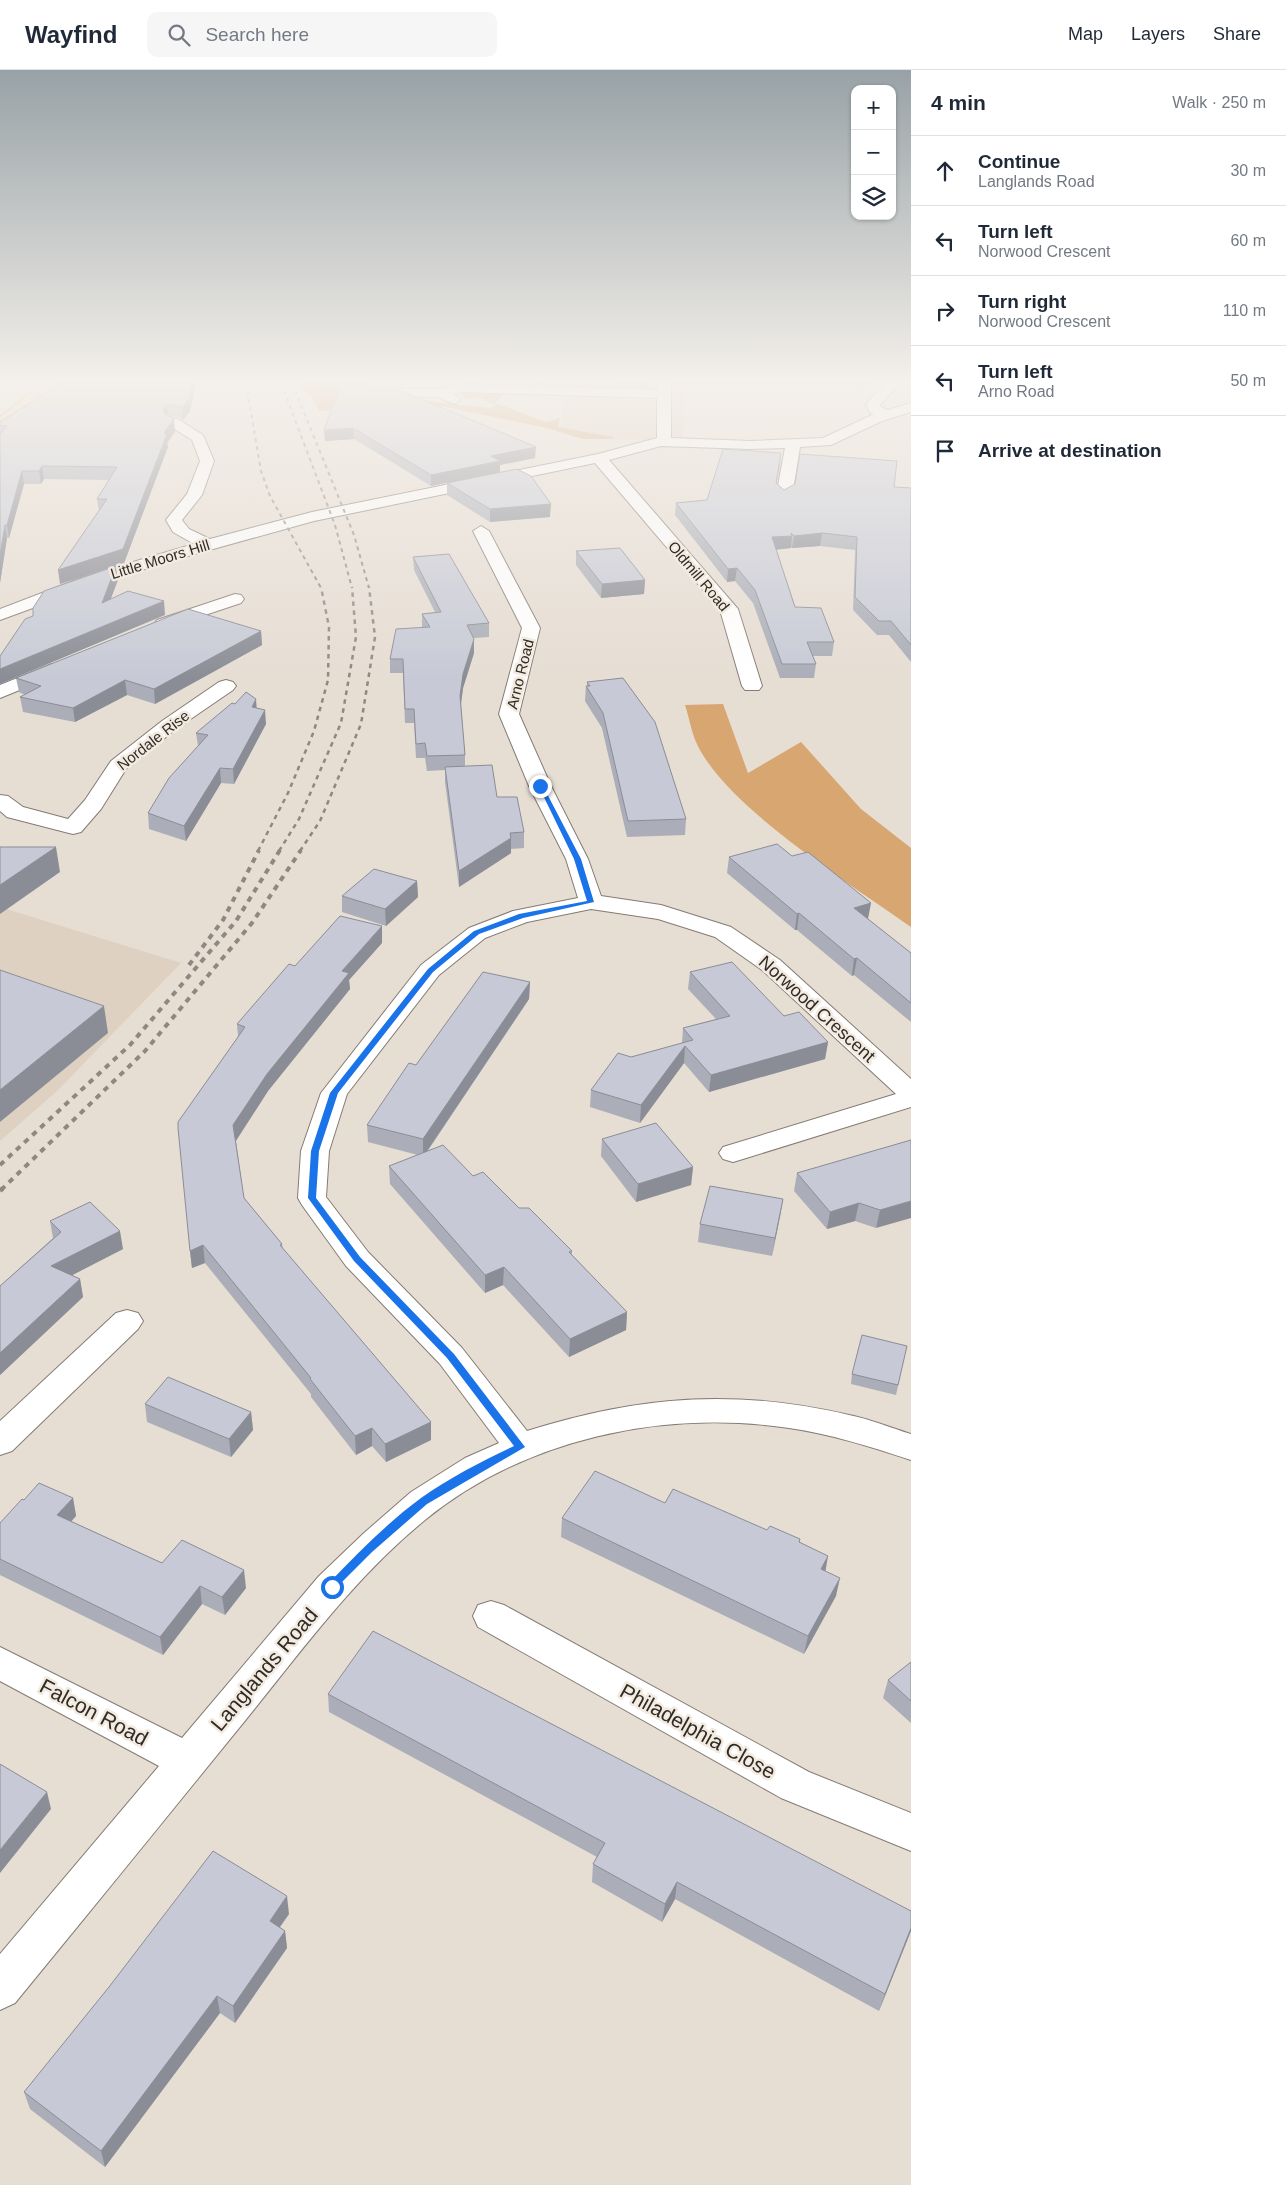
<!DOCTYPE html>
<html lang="en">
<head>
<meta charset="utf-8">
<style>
	body { margin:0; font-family:Helvetica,sans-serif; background:#f6f6f7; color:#1f2937 }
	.controls { position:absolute; right:15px; top:15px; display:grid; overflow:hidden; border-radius:10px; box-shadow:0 1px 4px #0004 }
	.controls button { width:45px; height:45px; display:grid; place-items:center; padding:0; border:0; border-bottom:1px solid #e0e1e3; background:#fff; color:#1f2937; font:25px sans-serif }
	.stop { position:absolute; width:15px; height:15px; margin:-11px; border:4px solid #1a73e8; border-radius:50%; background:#fff }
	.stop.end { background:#1a73e8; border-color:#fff; box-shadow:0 1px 5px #0008 }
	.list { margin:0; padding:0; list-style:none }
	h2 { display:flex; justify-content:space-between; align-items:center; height:65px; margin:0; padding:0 20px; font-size:21px }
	h2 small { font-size:16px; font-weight:400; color:#747a83 }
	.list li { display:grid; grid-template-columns:32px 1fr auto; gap:15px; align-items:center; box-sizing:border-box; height:70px; padding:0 20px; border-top:1px solid #e0e1e3 }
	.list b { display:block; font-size:19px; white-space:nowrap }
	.list p { margin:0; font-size:16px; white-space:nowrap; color:#747a83 }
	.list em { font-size:16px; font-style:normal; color:#747a83 }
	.icon { flex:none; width:28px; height:28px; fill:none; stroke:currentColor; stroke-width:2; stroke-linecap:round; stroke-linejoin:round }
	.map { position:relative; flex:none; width:911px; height:2115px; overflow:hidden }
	header { display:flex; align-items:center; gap:30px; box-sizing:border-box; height:70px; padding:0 25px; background:#fff; border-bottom:1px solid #e0e1e3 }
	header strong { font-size:24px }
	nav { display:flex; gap:28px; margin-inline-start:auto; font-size:18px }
	.search { width:350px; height:45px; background:#f6f6f7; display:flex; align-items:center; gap:12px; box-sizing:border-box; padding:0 18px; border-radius:10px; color:#747a83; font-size:19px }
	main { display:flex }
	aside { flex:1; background:#fff }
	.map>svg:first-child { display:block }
	.built { fill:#dfd1c2 }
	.green { fill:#d7a671 }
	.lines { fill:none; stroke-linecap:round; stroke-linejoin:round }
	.minor-casing { stroke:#847b73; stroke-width:2 }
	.major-casing { stroke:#b48e63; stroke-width:2 }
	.minor { fill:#fff; fill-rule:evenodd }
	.major { fill:#fddab5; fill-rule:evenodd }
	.rail-far3 { stroke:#8e8881; stroke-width:2; stroke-dasharray:4 4; stroke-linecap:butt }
	.rail-far2 { stroke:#8e8881; stroke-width:2.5; stroke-dasharray:4.5 4.5; stroke-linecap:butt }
	.rail-far1 { stroke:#8e8881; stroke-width:4; stroke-dasharray:5.5 5.5; stroke-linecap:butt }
	.rail { stroke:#8e8881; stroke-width:4.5; stroke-dasharray:8 8; stroke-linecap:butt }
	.wall { fill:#abaeb8 }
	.shaded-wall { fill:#8b8d96 }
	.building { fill:#c7cad6; stroke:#8b8d96 }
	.route { fill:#1a73e8 }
	.labels { text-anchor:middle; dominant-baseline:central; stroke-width:5; stroke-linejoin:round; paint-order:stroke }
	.far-street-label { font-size:15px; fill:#2f2c28; stroke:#f3eae0 }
	.street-label { font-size:18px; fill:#2f2c28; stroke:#f3eae0 }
	.near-street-label { font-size:21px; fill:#2f2c28; stroke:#f3eae0 }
</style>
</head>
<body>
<header>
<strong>Wayfind</strong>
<div class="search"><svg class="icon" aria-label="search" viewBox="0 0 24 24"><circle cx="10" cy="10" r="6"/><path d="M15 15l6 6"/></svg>Search here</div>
<nav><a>Map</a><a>Layers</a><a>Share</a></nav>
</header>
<main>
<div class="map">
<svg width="911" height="2115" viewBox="0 0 911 2115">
	<rect width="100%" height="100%" fill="#e6ddd3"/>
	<!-- built -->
	<g class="built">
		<polygon points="0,313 23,313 0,333"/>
		<polygon points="552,313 681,313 684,358 681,370 614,370 569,363 560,359 567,316"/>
		<polygon points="0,837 181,893 58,1020 0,1071"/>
	</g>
	<!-- green -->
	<g class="green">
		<polygon points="302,313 339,313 348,322 490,338 496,335 480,328 468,329 457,322 501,324 503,325 495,333 546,352 560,348 558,357 613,367 613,369 583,369 547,358 437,335 319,341 312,327 300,318"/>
		<path d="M723,634L748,703L801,672L861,739L911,778V857C851,814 725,737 696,672C691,660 689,647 685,635Z"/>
	</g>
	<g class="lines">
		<defs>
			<g id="minor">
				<polygon points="657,313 671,313 671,368 750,371 823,368 874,344 870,343 866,334 885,313 900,313 880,335 881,337 888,340 911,333 911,342 882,351 831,375 800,377 792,426 784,431 776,426 785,378 750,379 661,376 609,390 738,539 762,616 759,620 745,620 742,616 720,540 595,393 314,451 170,491 101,513 0,550 0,539 89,505 194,474 173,462 166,450 187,424 200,391 192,370 168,355 166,352 168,349 178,349 203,365 214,391 202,425 182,450 189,459 210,469 312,442 598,384 657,368 657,328 463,322 453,324 461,330 454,334 437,327 369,326 364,325 362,322 364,319 439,319 463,314 657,320"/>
				<path d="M481,456L489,461L540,558L519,644L551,716L588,789L601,826L661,835L731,857L780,890L911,1009V1037L743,1089L733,1092L723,1089L719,1083L723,1077L896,1024L762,900L715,867L658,849L591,839L527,852L485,868L439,905L347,1024L329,1081L326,1127L368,1182L462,1278L527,1361C638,1326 734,1318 849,1345C870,1349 891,1358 911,1364V1390C871,1377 831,1364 789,1358C663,1339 524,1369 425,1450C356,1506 303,1579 248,1647C170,1743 93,1838 15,1933L0,1940V1884L159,1696L0,1611V1577L182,1668L319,1506L364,1463L411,1422L465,1388L499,1373L440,1294L346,1196L302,1135L298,1128L301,1081L321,1023L421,895L469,858L513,841L578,828L566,789L529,716L499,644L522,558L473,461Z"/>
				<polygon points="235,524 241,525 244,529 241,533 163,559 157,558 154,554 157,550"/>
				<polygon points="52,594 59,596 61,600 59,604 0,628 0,615"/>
				<polygon points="226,610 233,612 236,616 233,620 176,659 126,699 101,739 81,762 73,764 65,762 7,747 0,741 0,725 8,726 23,737 68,749 85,730 111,691 162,651 219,612"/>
				<polygon points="127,1240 138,1243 143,1251 138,1259 12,1381 0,1385 0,1351 116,1243"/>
				<polygon points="491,1531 504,1535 809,1702 911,1743 911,1781 781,1728 478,1557 473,1546 478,1535"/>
			</g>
			<polygon id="major" points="43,313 58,313 5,357 0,358 0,347"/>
		</defs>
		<!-- minor casing -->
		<use href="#minor" class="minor-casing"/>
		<!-- major casing -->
		<use href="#major" class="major-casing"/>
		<!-- minor -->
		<use href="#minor" class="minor"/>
		<!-- major -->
		<use href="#major" class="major"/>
		<!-- rail-far3 -->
		<g class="rail-far3">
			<polyline points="246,313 261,401 270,426 321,518"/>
			<polyline points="281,313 335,455 352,518"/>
			<polyline points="292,313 354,465 369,518"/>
		</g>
		<!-- rail-far2 -->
		<g class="rail-far2">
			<polyline points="258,781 288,723 314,661 328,610 329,557 321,517"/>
			<polyline points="279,781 299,749 341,653 356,567 352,517"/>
			<polyline points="300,781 320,751 361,654 375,567 369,517"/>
		</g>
		<!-- rail-far1 -->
		<g class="rail-far1">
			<polyline points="189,895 223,850 259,780"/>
			<polyline points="0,1095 130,975 236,851 280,780"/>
			<polyline points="1,1120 145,981 252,853 301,780"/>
		</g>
		<!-- rail -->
		<polyline class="rail" points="0,1121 3,1118"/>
	</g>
	<!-- wall -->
	<g class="wall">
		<polygon points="196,313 190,341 183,350 178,347 171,347 175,362 167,373 168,377 124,493 60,514 99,441 97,429 109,410 44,409 41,414 24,414 9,468 7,468 0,513 0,352"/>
		<polygon points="341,313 368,313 368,316 535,388 500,395 500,402 431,416 354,369 325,371 324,360"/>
		<polygon points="501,313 544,313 544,314"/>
		<polygon points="612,313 653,313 651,314 651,318 612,317"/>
		<polygon points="672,313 871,313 863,318 673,314"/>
		<polygon points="781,383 776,414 784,420 894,417 911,418 911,592 889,565 877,565 853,540 855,480 820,476 792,478 791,477 791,478 776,480 795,537 834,572 832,586 813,586 816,594 814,608 780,608 753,533 735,511 727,512 675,445 676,433 707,430"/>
		<polygon points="447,413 550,447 490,452 447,425"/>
		<polygon points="576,481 645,510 644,524 601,528 576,495"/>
		<polygon points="413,487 489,553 489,567 474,568 474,583 463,618 461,635 465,685 465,696 497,727 524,762 524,778 511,779 511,783 459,817 445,712 445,700 427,701 425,688 416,688 414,653 405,653 403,603 390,603 390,589 422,558 422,544 435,542 414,500"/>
		<polygon points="261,561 262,575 155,634 127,625 75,652 23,642 20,627 25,625 19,622 16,608"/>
		<polygon points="587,612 686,749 685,765 627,767 602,658 585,631 586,616 587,616"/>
		<polygon points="257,638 266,654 234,714 221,713 186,771 149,759 148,743 198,676 196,663"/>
		<polygon points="729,787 868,849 911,883 911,952 854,905 852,906 797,860 795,860 727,803"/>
		<polygon points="417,811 418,827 386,856 342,842 342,826"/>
		<polygon points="382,873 349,910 350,919 268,1021 236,1071 244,1128 282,1174 283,1179 431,1352 431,1370 386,1392 372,1376 356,1385 311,1327 311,1324 205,1193 192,1198 190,1181 238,966 237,954"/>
		<polygon points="690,902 784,946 828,972 825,989 709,1022 684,993 640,1053 590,1037 591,1020 631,987 682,973 683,958 716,949 688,919"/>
		<polygon points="530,912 529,929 427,1082 473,1106 519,1138 572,1181 572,1185 627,1242 626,1260 569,1287 503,1215 485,1223 390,1114 389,1096 418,1085 368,1072 367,1055 416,995"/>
		<polygon points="602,1069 693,1097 691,1115 636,1132 601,1086"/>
		<polygon points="911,1070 876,1158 855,1151 827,1159 794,1121 797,1103"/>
		<polygon points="783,1129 772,1186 698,1172 700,1154"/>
		<polygon points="50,1151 123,1179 72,1205 80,1209 83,1227 0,1305 0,1216 53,1168"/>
		<polygon points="907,1276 896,1325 851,1314 852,1304"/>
		<polygon points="145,1334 251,1342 253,1360 231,1387 147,1352"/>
		<polygon points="73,1428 76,1446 71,1451 162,1493 246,1518 225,1545 202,1534 163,1585 0,1505 0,1453 24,1430"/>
		<polygon points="665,1433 800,1469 800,1472 825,1501 836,1526 804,1584 561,1467 562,1448"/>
		<polygon points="911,1592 911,1653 883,1628 888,1610"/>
		<polygon points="328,1624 911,1841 911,1861 879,1941 675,1829 662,1852 592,1812 593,1794 597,1787 329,1642"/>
		<polygon points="289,1844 280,1857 285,1861 287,1878 235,1953 220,1943 105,2097 30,2039 24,2022"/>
	</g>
	<!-- shaded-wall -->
	<g class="shaded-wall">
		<polygon points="192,313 196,313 190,341 183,350 182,338"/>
		<polygon points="863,313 871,313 863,318"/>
		<polygon points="167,335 168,347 164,351 163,339"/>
		<polygon points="174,349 175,362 167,373 168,377 124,493 60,514 58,500 164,363"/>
		<polygon points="353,358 354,369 325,371 324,360"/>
		<polygon points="536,377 535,388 500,395 500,402 431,416 431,405 491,386"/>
		<polygon points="781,383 780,395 774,426 776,413"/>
		<polygon points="42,396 44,409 41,414 39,401"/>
		<polygon points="22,401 24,414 9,468 7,455"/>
		<polygon points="551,434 550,447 490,452 490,439"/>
		<polygon points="5,455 7,468 0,513 0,485"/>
		<polygon points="822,463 820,476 792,478 794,466"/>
		<polygon points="792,466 791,478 770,480 772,467"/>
		<polygon points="116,496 118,510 104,547 102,533"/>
		<polygon points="737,498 735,511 727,512 728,499"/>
		<polygon points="645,510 644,524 601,528 602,514"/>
		<polygon points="164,531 165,545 0,614 0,599"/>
		<polygon points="261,561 262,575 155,634 154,619"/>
		<polygon points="474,569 474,583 463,618 460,640 460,626 463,604"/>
		<polygon points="125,610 127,625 75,652 73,638"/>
		<polygon points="256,629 257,643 252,637"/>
		<polygon points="265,640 266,654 234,714 233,699"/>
		<polygon points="220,698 221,713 186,771 184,756"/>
		<polygon points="511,768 511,783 459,817 459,801"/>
		<polygon points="56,777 60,802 0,844 0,815"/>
		<polygon points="417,811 418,827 386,856 385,839"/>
		<polygon points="871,833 868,849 854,838"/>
		<polygon points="799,843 797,860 795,860 797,844"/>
		<polygon points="382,856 382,873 349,910 350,919 268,1021 235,1072 233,1055 267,1004 342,901"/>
		<polygon points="857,888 854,905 852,906 854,889"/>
		<polygon points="530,912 529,929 423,1087 423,1069"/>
		<polygon points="104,936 108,963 0,1052 0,1020"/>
		<polygon points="828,972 825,989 709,1022 711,1005"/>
		<polygon points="685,976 684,993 640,1053 641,1035"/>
		<polygon points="693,1097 691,1115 636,1132 638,1114"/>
		<polygon points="783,1129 780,1147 772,1186 775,1168"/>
		<polygon points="911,1131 911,1148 876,1158 880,1140"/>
		<polygon points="859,1133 855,1151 827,1159 830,1142"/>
		<polygon points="120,1161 123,1179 55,1214 51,1196"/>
		<polygon points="203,1175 205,1193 192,1198 190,1181"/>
		<polygon points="504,1197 503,1215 485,1223 485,1205"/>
		<polygon points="80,1209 83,1227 0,1305 0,1283"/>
		<polygon points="627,1242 626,1260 569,1287 570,1269"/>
		<polygon points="251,1342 253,1360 231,1387 229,1369"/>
		<polygon points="431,1352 431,1370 386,1392 385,1374"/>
		<polygon points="372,1358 372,1376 356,1385 355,1366"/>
		<polygon points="73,1428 76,1446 61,1463 57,1445"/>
		<polygon points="828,1486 825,1504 821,1499"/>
		<polygon points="244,1500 246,1518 225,1545 222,1527"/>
		<polygon points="840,1508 836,1526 804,1584 808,1566"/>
		<polygon points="200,1516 202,1534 163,1585 160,1567"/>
		<polygon points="47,1722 51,1739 0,1803 0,1780"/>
		<polygon points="677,1812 675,1829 662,1852 665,1834"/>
		<polygon points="287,1826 289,1844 272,1868 270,1851"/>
		<polygon points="911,1858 911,1861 879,1941 885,1924"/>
		<polygon points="285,1861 287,1878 235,1953 233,1936"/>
		<polygon points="217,1926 220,1943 105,2097 101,2081"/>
	</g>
	<!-- building -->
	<g class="building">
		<polygon points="61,313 192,313 189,328 182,338 177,335 167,335 163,339 165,344 174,349 164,363 167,364 123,479 58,500 107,429 97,429 117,397 42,396 39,401 22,401 7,455 5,455 0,485 0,364 7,356 0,355 0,352"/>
		<polygon points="341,313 348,313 349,316 395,318 536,377 491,386 500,391 431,405 353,358 324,360"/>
		<polygon points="723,379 781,383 776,413 784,420 795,414 800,384 897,391 894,417 911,418 911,575 891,551 879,551 855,527 857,467 822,463 794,466 791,463 792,466 772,467 795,537 821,538 834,572 807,572 816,594 782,594 755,520 737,498 728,499 676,433 707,430"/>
		<polygon points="517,399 531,406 551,434 490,439 447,413"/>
		<polygon points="620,478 645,510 602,514 576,481"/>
		<polygon points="449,484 489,553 467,555 474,569 463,604 460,626 465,685 427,686 425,673 416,674 414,639 405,639 403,589 390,589 396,559 430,557 422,544 441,542 413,487"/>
		<polygon points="116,496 102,533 128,521 164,531 0,599 0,586 25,549 33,546 33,538 44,521"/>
		<polygon points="188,539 261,561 154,619 125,610 73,638 20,627 41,616 16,608"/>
		<polygon points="623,608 655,652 686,749 628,751 603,643 586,616 590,616 587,612"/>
		<polygon points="246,622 256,629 252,637 265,640 233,699 220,698 184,756 148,743 169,708 208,665 196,663 232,633 235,634"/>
		<polygon points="492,695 497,727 517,727 524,762 510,763 511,768 459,801 445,697"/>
		<polygon points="777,774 792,786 808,782 871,833 854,838 911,883 911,933 857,888 854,889 799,843 797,844 729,787"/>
		<polygon points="0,777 56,777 0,815"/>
		<polygon points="374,799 417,811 385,839 342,826"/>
		<polygon points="340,846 382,856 342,901 349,903 267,1004 233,1055 244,1128 282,1174 280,1175 431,1352 385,1374 372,1358 355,1366 310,1309 311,1308 203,1175 190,1181 178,1058 178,1052 245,957 237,954 289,894 295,896"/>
		<polygon points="732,892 784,946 799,942 828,972 711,1005 685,976 641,1035 591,1020 618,983 631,987 693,970 683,958 730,946 690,902"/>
		<polygon points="0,900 104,936 0,1020"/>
		<polygon points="483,902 530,912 423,1069 367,1055 409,993 416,995"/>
		<polygon points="656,1053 693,1097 638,1114 602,1069"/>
		<polygon points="911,1070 911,1131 880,1140 859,1133 830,1142 797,1103"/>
		<polygon points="443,1075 473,1106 483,1102 519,1138 529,1138 572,1181 569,1182 627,1242 570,1269 504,1197 485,1205 389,1096"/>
		<polygon points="710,1116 783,1129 775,1168 700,1154"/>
		<polygon points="90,1132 120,1161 51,1196 80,1209 0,1283 0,1216 61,1162 50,1151"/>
		<polygon points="862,1265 907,1276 898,1315 852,1304"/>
		<polygon points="168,1307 251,1342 229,1369 145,1334"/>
		<polygon points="595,1401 665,1433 673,1419 767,1460 770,1456 800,1469 799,1472 828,1486 821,1499 840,1508 808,1566 562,1448"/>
		<polygon points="39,1413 73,1428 57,1445 162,1493 182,1470 244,1500 222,1527 200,1516 160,1567 0,1489 0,1453 22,1429 24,1430"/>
		<polygon points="373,1561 911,1841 911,1858 885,1924 677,1812 665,1834 593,1794 605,1773 328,1624"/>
		<polygon points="911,1592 911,1631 888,1610"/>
		<polygon points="0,1694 47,1722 0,1780"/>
		<polygon points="213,1781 287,1826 270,1851 285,1861 233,1936 217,1926 101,2081 24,2022 109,1917"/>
	</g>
	<!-- sky -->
	<linearGradient id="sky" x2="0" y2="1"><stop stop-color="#98a2a6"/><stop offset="0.51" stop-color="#f4f0eb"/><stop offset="1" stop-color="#f4f0eb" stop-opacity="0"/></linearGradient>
	<rect width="911" height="609" fill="url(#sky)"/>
	<!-- route -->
	<path class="route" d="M538,715L543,716L581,789L594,832L523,848L479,864L433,902L338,1023L319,1081L316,1128L360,1187L454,1284L525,1377L427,1434L372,1482L332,1522L326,1517L328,1514C357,1484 387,1453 421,1428C449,1408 482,1391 514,1376L447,1288L354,1191L308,1128L311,1081L330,1023L428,899L474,861L519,844L587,831L574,789Z"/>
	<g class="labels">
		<!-- far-street labels -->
		<g class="far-street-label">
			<text transform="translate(160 489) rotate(-17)">Little Moors Hill</text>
			<text transform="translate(699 506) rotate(50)">Oldmill Road</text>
			<text transform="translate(520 604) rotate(-76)">Arno Road</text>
			<text transform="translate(153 670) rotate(-38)">Nordale Rise</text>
		</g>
		<!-- street labels -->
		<g class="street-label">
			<text transform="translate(817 939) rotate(42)">Norwood Crescent</text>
		</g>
		<!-- near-street labels -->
		<g class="near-street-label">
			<text transform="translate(264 1599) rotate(-50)">Langlands Road</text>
			<text transform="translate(94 1642) rotate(28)">Falcon Road</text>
			<text transform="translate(698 1661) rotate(29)">Philadelphia Close</text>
		</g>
	</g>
</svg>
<div class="controls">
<button>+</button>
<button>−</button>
<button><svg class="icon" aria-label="layers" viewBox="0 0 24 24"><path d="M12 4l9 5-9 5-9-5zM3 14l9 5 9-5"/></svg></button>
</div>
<div class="stop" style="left:332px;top:1517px"></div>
<div class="stop end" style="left:540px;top:716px"></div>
</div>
<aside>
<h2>4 min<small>Walk · 250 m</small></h2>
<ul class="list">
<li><svg class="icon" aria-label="ahead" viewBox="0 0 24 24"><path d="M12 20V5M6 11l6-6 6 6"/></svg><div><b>Continue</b><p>Langlands Road</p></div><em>30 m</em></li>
<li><svg class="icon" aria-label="left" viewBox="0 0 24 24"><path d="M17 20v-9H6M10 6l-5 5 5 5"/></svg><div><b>Turn left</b><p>Norwood Crescent</p></div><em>60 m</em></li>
<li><svg class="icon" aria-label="right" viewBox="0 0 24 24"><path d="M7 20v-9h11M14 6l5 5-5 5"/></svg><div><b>Turn right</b><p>Norwood Crescent</p></div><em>110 m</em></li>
<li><svg class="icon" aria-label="left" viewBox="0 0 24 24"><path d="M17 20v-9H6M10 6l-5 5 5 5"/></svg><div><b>Turn left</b><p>Arno Road</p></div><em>50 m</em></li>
<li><svg class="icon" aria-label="arrive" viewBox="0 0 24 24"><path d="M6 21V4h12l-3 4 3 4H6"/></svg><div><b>Arrive at destination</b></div></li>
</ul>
</aside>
</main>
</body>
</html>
